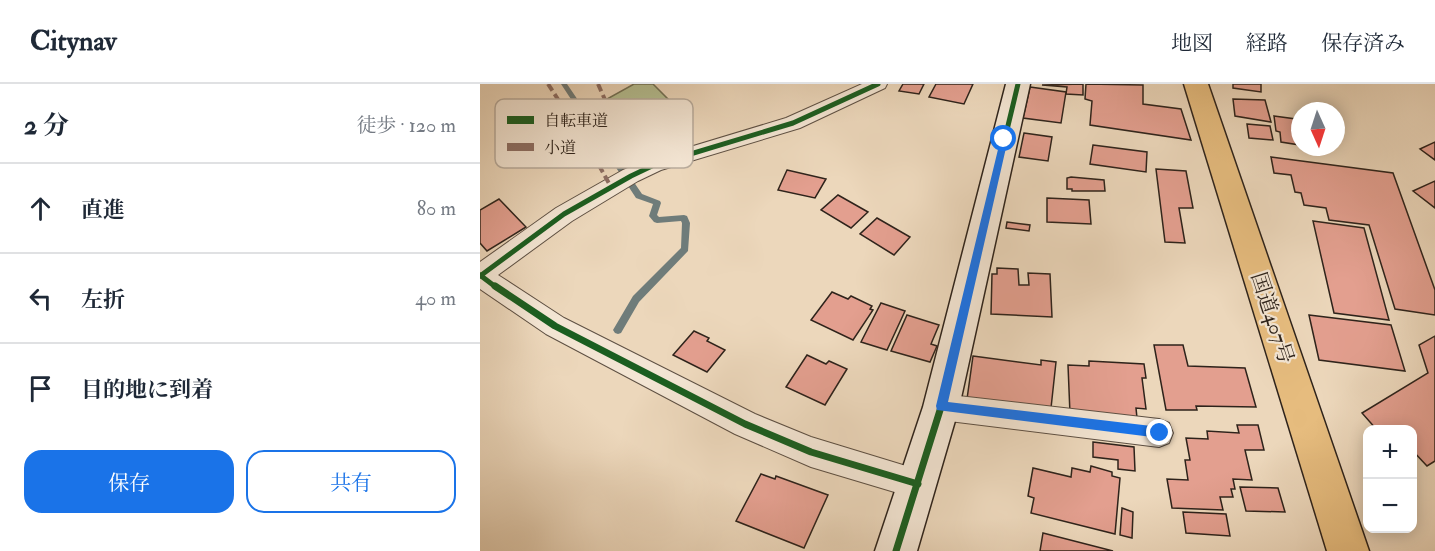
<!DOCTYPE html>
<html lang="ja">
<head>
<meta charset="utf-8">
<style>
	body { margin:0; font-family:"IM FELL Double Pica","Noto Serif JP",serif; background:#f6f6f7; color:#1f2937 }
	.controls { position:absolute; right:18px; bottom:18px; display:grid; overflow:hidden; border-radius:12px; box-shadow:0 3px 15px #0003 }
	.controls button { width:54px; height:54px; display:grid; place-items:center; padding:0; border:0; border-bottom:2px solid #e0e1e3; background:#fff; color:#1f2937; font:30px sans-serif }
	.compass { position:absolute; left:811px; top:18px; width:54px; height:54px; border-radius:50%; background:#fff; box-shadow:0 3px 15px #0003; rotate:177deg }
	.stop { position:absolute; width:18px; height:18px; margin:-14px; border:4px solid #1a73e8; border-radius:50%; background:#fff }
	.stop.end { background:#1a73e8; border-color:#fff; box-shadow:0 2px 6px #0008 }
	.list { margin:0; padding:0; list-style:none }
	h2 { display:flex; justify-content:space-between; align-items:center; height:78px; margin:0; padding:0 24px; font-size:26px }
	h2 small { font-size:20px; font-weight:400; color:#747a83 }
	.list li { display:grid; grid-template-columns:39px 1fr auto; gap:18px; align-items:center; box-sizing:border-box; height:90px; padding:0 24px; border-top:2px solid #e0e1e3 }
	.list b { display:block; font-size:22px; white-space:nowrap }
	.list em { font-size:20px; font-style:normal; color:#747a83 }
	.actions { display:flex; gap:12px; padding:18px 24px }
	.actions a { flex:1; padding:14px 0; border:2px solid #1a73e8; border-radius:18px; text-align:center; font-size:21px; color:#1a73e8 }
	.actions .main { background:#1a73e8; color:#fff }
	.icon { flex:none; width:33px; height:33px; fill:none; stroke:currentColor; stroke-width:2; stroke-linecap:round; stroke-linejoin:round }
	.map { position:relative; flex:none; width:955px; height:467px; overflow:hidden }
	header { display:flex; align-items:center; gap:36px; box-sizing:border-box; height:84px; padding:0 30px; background:#fff; border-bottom:2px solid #e0e1e3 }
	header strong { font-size:28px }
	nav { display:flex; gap:33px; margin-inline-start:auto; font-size:21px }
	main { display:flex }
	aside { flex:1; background:#fff }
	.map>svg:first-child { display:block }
	.green { fill:#b5bf92; stroke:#727156; stroke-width:1.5 }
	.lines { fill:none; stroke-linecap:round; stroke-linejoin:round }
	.stream { fill:#6f7c7a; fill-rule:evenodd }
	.building { fill:#e39f8f; stroke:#2e231b; stroke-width:1.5 }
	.street-casing { stroke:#5e5043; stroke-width:2 }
	.secondary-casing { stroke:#2e231b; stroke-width:3 }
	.highway-casing { stroke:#2e231b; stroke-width:3 }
	.street { fill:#f3e5d3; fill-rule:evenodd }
	.secondary { fill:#f3e5d3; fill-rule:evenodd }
	.highway { fill:#e6bc7e; fill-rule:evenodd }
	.quiet { stroke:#8d6e63; stroke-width:4; stroke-dasharray:8 4; stroke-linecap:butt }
	.cycleway-far1-casing { stroke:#f3e5d3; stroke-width:8 }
	.cycleway-casing { stroke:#f3e5d3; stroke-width:10 }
	.cycleway-far1 { stroke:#1b5e20; stroke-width:5 }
	.cycleway { stroke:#1b5e20; stroke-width:7 }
	.route { fill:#1a73e8 }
	.labels { text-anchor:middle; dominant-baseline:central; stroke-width:4.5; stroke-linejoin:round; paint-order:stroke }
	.street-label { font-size:21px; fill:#2e231b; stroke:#f3e5d3 }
	.key { fill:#f3e5d3; stroke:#b8ab9c; stroke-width:1.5 }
	.key-label { font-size:16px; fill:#2e231b }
</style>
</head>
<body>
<header>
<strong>Citynav</strong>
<nav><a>地図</a><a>経路</a><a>保存済み</a></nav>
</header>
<main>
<aside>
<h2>2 分<small>徒歩 · 120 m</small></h2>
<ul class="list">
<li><svg class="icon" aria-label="ahead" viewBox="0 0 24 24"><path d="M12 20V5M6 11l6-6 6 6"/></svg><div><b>直進</b></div><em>80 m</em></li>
<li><svg class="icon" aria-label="left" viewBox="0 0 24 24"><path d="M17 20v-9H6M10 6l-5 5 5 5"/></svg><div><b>左折</b></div><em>40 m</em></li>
<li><svg class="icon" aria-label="arrive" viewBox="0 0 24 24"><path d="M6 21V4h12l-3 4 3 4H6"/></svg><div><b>目的地に到着</b></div></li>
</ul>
<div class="actions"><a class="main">保存</a><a>共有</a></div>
</aside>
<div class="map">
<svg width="955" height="467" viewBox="0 0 955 467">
	<rect width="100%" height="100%" fill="#ecd7bb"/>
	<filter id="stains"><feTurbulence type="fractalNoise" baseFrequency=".00333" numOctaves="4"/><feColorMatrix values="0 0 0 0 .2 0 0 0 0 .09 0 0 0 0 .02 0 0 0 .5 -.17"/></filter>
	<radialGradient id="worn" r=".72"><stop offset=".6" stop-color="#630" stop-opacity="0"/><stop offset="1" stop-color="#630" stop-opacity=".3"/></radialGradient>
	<!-- green -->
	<polygon class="green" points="154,0 173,0 189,16 203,20 184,42 181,50 164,61 146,42 127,15"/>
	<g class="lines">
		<!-- stream -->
		<polygon class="stream" points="81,0 87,0 162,110 180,117 181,119 177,131 179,133 204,131 207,132 210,139 208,167 159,218 141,249 138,250 135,249 133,246 153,212 201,164 202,139 201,137 177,139 174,138 169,132 173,120 156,114"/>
	</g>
	<!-- building -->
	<g class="building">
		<polygon points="423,0 444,0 439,10 419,7"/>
		<polygon points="456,0 493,0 484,20 449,13"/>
		<polygon points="603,0 603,11 586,10 587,3 562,1"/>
		<polygon points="606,0 663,1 663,20 701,25 711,56 610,41 612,17 605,15"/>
		<polygon points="753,0 781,0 781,8 753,4"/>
		<polygon points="550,3 586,8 581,39 543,34"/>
		<polygon points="753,15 785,16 791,38 755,32"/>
		<polygon points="794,32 816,35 820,61 801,58 800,48 796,47"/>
		<polygon points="767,40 790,42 793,56 769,54"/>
		<polygon points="544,49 572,53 568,77 539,73"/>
		<polygon points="955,58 955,76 940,65"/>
		<polygon points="613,61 667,68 666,88 610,80"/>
		<polygon points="791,73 913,89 955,206 955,231 915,225 889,141 849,136 846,124 824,121 821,109 815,108 811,91 794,89"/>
		<polygon points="676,85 706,87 713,124 699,124 705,159 685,158"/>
		<polygon points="307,86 346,95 335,114 298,106"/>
		<polygon points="591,93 624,96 625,107 592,107 592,105 587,105 587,94"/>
		<polygon points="955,97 955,124 933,107"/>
		<polygon points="358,111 388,128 371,144 341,126"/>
		<polygon points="567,114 609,116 611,140 567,138"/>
		<polygon points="19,115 46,143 7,167 0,159 0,126"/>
		<polygon points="397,134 430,153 414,171 380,150"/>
		<polygon points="833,137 884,144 909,236 854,229"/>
		<polygon points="527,138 550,141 549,147 526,144"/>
		<polygon points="517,184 538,185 539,201 549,201 548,189 570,190 572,233 511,230 512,190 517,190"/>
		<polygon points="352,208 368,215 371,212 392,222 390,225 393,226 373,256 331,236"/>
		<polygon points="401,219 425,227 407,266 381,258"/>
		<polygon points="427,231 459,241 451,260 457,262 450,278 411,267"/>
		<polygon points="829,231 911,241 925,287 839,276"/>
		<polygon points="214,247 229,254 227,257 245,266 227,288 193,271"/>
		<polygon points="955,252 955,377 947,382 932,366 932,346 897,346 882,329 948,289 939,261"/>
		<polygon points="674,261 703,261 708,282 765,284 776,323 716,322 717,326 686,326"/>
		<polygon points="327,271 346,280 349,277 367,285 345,321 306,303"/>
		<polygon points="493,272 561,281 561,276 576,278 571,324 487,315"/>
		<polygon points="609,277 664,280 666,294 662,294 666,325 656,324 657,334 590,330 588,281 609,282"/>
		<polygon points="757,341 778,341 784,366 765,366 772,396 753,395 755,405 751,405 753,413 740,413 743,426 692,424 687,395 708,396 705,376 710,376 706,354 728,355 727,347 759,349"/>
		<polygon points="613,358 654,363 655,387 638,385 638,376 613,373"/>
		<polygon points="611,382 632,388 632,392 640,394 635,450 551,429 554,414 548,412 553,384 591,393 592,384 610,388"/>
		<polygon points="281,390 295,395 296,392 348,411 324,464 256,437"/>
		<polygon points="760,403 798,404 805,428 766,427"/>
		<polygon points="642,424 653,428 652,454 640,451"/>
		<polygon points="703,428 746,430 750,452 706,449"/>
		<polygon points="563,449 633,467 560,467"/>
	</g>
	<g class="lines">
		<defs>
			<g id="street">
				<polygon points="382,0 407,0 405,4 320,44 181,86 158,97 92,137 18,191 84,234 275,330 331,353 449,389 453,400 449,411 438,415 331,383 255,350 66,250 0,205 0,178 76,124 143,86 167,76 306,34"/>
				<polygon points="461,310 679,335 689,339 693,349 689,359 679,363 461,336 451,332 447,323 451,314"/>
			</g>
			<polygon id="secondary" points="526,0 550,0 479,323 437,467 395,467 443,323"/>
			<polygon id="highway" points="704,0 728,0 889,467 847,467"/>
		</defs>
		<!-- street casing -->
		<use href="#street" class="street-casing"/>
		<!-- secondary casing -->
		<use href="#secondary" class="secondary-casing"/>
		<!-- highway casing -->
		<use href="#highway" class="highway-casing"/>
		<!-- street -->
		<use href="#street" class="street"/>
		<!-- secondary -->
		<use href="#secondary" class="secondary"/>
		<!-- highway -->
		<use href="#highway" class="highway"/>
		<!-- quiet -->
		<g class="quiet">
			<polyline points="68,0 106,58 131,103"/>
			<polyline points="118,0 130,27 174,81"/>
		</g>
		<defs>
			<g id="cycleway-far1">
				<polyline points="0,191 17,204"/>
				<polyline points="0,192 84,130 151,92 174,81 313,39 398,0"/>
				<polyline points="489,204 538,0"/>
			</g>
			<g id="cycleway">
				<polyline points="15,202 75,242 265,340 331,368 438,400"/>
				<polyline points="416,467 461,323 490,202"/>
			</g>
		</defs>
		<!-- cycleway-far1 casing -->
		<use href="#cycleway-far1" class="cycleway-far1-casing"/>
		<!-- cycleway casing -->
		<use href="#cycleway" class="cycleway-casing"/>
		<!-- cycleway-far1 -->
		<use href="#cycleway-far1" class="cycleway-far1"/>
		<!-- cycleway -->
		<use href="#cycleway" class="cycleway"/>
	</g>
	<!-- route -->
	<polygon class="route" points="521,53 528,55 468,318 680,343 683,345 683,353 680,354 457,326 456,322"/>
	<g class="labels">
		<!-- street labels -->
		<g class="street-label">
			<text transform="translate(792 234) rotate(72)">国道407号</text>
		</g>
	</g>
	<!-- legend -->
	<rect x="15" y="15" width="198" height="69" rx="9" class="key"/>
	<rect x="27" y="32" width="27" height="8" fill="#1b5e20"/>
	<rect x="27" y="59" width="27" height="8" fill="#8d6e63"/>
	<g class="key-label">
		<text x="64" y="42">自転車道</text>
		<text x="64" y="69">小道</text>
	</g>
	<rect width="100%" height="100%" filter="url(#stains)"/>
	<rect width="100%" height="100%" fill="url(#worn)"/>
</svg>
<div class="controls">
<button>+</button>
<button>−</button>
</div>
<svg class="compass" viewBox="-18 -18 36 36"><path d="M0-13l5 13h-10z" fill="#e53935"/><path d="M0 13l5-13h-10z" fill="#747a83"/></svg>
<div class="stop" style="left:524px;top:55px"></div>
<div class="stop end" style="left:680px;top:349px"></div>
</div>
</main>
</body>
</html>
